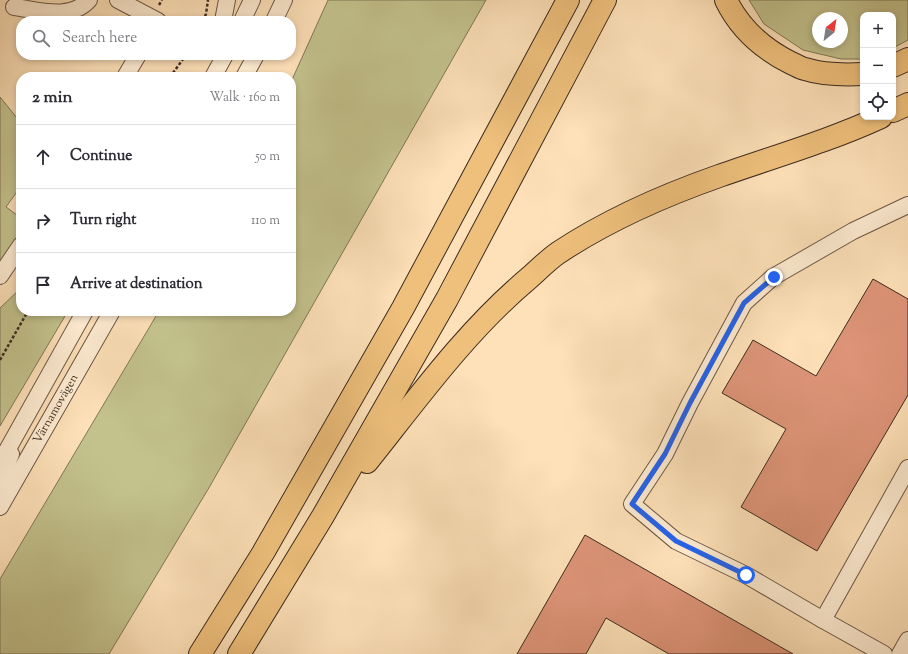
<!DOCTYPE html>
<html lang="en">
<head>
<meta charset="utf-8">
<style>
	body { margin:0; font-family:"Sorts Mill Goudy",serif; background:#f7f7f7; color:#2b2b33 }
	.controls { position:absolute; right:12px; top:12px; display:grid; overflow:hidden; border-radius:8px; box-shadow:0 2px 6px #0003 }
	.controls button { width:36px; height:36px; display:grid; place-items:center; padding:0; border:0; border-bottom:1px solid #e1e1e2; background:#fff; color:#2b2b33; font:20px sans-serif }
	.compass { position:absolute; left:812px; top:12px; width:36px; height:36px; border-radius:50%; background:#fff; box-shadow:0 2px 6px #0003; rotate:30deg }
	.stop { position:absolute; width:12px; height:12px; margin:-9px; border:3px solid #2563eb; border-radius:50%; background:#fff }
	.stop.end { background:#2563eb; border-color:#fff; box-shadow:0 1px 4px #0008 }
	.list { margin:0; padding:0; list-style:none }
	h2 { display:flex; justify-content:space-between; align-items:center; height:52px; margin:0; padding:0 16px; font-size:17px }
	h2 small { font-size:13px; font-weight:400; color:#7c7c81 }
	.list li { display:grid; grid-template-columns:26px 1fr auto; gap:12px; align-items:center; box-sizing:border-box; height:64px; padding:0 16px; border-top:1px solid #e1e1e2 }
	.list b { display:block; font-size:15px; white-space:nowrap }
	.list em { font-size:13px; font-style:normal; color:#7c7c81 }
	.icon { flex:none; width:22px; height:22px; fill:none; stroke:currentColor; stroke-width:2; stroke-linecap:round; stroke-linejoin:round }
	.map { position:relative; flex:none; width:908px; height:654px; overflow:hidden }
	.search { position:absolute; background:#fff; box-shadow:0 2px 6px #0003; left:16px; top:16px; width:280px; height:44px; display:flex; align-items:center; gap:10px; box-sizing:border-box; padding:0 14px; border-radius:16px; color:#7c7c81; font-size:15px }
	.panel { position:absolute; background:#fff; box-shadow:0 2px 6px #0003; left:16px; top:72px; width:280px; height:244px; border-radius:16px }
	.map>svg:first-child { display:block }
	.green { fill:#c3c28d; stroke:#807756; fill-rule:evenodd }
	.building { fill:#dd9478; stroke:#3d2c20 }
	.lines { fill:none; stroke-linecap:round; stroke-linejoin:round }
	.minor-casing { stroke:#6d5946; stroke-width:18 }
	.highway-casing { stroke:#3d2c20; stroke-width:24 }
	.path { stroke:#3d2c20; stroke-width:2.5; stroke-dasharray:3 2; stroke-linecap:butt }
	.minor { stroke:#feecd2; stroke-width:16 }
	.highway { stroke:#efc07c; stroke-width:22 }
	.route { stroke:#2563eb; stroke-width:5 }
	.labels { text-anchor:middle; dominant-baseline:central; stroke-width:3; stroke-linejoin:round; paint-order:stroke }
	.street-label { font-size:12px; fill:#3d2c20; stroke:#feecd2 }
</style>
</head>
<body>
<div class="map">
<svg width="908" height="654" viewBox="0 0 908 654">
	<rect width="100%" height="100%" fill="#fee1b9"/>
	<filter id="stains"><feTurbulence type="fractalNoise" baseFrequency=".005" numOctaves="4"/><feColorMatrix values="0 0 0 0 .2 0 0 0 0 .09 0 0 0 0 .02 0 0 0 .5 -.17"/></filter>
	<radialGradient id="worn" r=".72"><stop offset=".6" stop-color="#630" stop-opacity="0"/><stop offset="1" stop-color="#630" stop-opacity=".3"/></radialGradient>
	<!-- green -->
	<g class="green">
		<polygon points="328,0 486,0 210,486 109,654 0,654 0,579 159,311 291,311 291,82"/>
		<path d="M749,0H908V40L893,48V15H863V59H841L803,50L764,24ZM818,18H842V42H818Z"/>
		<polygon points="0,97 21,123 21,186 6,207 21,218 21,231 0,262"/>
		<polygon points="21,288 21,311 68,311 0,426 0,308"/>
	</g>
	<!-- building -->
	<g class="building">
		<polygon points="873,279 908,299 908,395 817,551 741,507 786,429 722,393 753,340 816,376"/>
		<polygon points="585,535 793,654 669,654 606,618 586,654 517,654"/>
	</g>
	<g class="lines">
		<defs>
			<g id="minor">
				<polyline points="118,0 158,21"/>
				<path d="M14,7C38,10 70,21 89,0"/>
				<polyline points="223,21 227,0"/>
				<polyline points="242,21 252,0"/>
				<polyline points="274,21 284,0"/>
				<polyline points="125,77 138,55"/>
				<polyline points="213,77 225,55"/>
				<polyline points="244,77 256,55"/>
				<polyline points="908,205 853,231 773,277 744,303 690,403 665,454 632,504 676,541 746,575 823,620 908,468"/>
				<polyline points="0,276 21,245"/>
				<polyline points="0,463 85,311"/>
				<polyline points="0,484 11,454"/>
				<polyline points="0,507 112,311"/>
				<polyline points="823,620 884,654"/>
				<polyline points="900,654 908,640"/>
			</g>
			<g id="highway">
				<path d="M726,0C740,29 763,49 791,63C796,65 800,68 805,69C824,75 844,75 863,74"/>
				<polyline points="893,66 908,59"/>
				<polyline points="893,111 908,104"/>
				<path d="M367,462C418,398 466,331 529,278C538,270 548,260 558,253C606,221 665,195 719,176C773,157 829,141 881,117"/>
				<polyline points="200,654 263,553 403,308 568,0"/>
				<polyline points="239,654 323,516 447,299 605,0"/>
			</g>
		</defs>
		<!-- minor casing -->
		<use href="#minor" class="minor-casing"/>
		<!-- highway casing -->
		<use href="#highway" class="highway-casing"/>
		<!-- path -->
		<g class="path">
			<polyline points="159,5 162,0"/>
			<polyline points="203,21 206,14 208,0"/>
			<polyline points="170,77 186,55"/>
			<polyline points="0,360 28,311"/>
		</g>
		<!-- minor -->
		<use href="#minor" class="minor"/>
		<!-- highway -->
		<use href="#highway" class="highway"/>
	</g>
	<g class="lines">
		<!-- route -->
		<polyline class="route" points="746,575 676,541 632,504 665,454 690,403 744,303 774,277"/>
	</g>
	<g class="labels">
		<!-- street labels -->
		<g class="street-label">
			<text transform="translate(56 409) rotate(-60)">Värnamovägen</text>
		</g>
	</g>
	<rect width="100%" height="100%" filter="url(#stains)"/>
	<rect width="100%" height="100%" fill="url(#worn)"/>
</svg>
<div class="controls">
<button>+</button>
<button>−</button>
<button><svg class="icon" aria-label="locate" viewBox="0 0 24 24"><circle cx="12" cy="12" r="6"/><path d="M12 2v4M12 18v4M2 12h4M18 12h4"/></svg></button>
</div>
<svg class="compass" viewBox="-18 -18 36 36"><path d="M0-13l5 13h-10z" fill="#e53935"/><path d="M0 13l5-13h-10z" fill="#7c7c81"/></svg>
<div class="stop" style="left:746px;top:575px"></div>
<div class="stop end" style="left:774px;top:277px"></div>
<div class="search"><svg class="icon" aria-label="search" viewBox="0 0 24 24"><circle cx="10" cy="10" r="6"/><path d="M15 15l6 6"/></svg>Search here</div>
<section class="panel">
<h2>2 min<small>Walk · 160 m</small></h2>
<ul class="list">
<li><svg class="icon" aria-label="ahead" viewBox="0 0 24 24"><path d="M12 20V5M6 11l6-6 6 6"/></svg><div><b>Continue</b></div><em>50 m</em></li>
<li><svg class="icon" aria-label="right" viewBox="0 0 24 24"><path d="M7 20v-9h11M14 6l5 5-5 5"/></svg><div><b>Turn right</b></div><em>110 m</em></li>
<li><svg class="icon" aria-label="arrive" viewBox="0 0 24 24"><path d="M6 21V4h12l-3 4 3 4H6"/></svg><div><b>Arrive at destination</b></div></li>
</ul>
</section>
</div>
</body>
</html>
